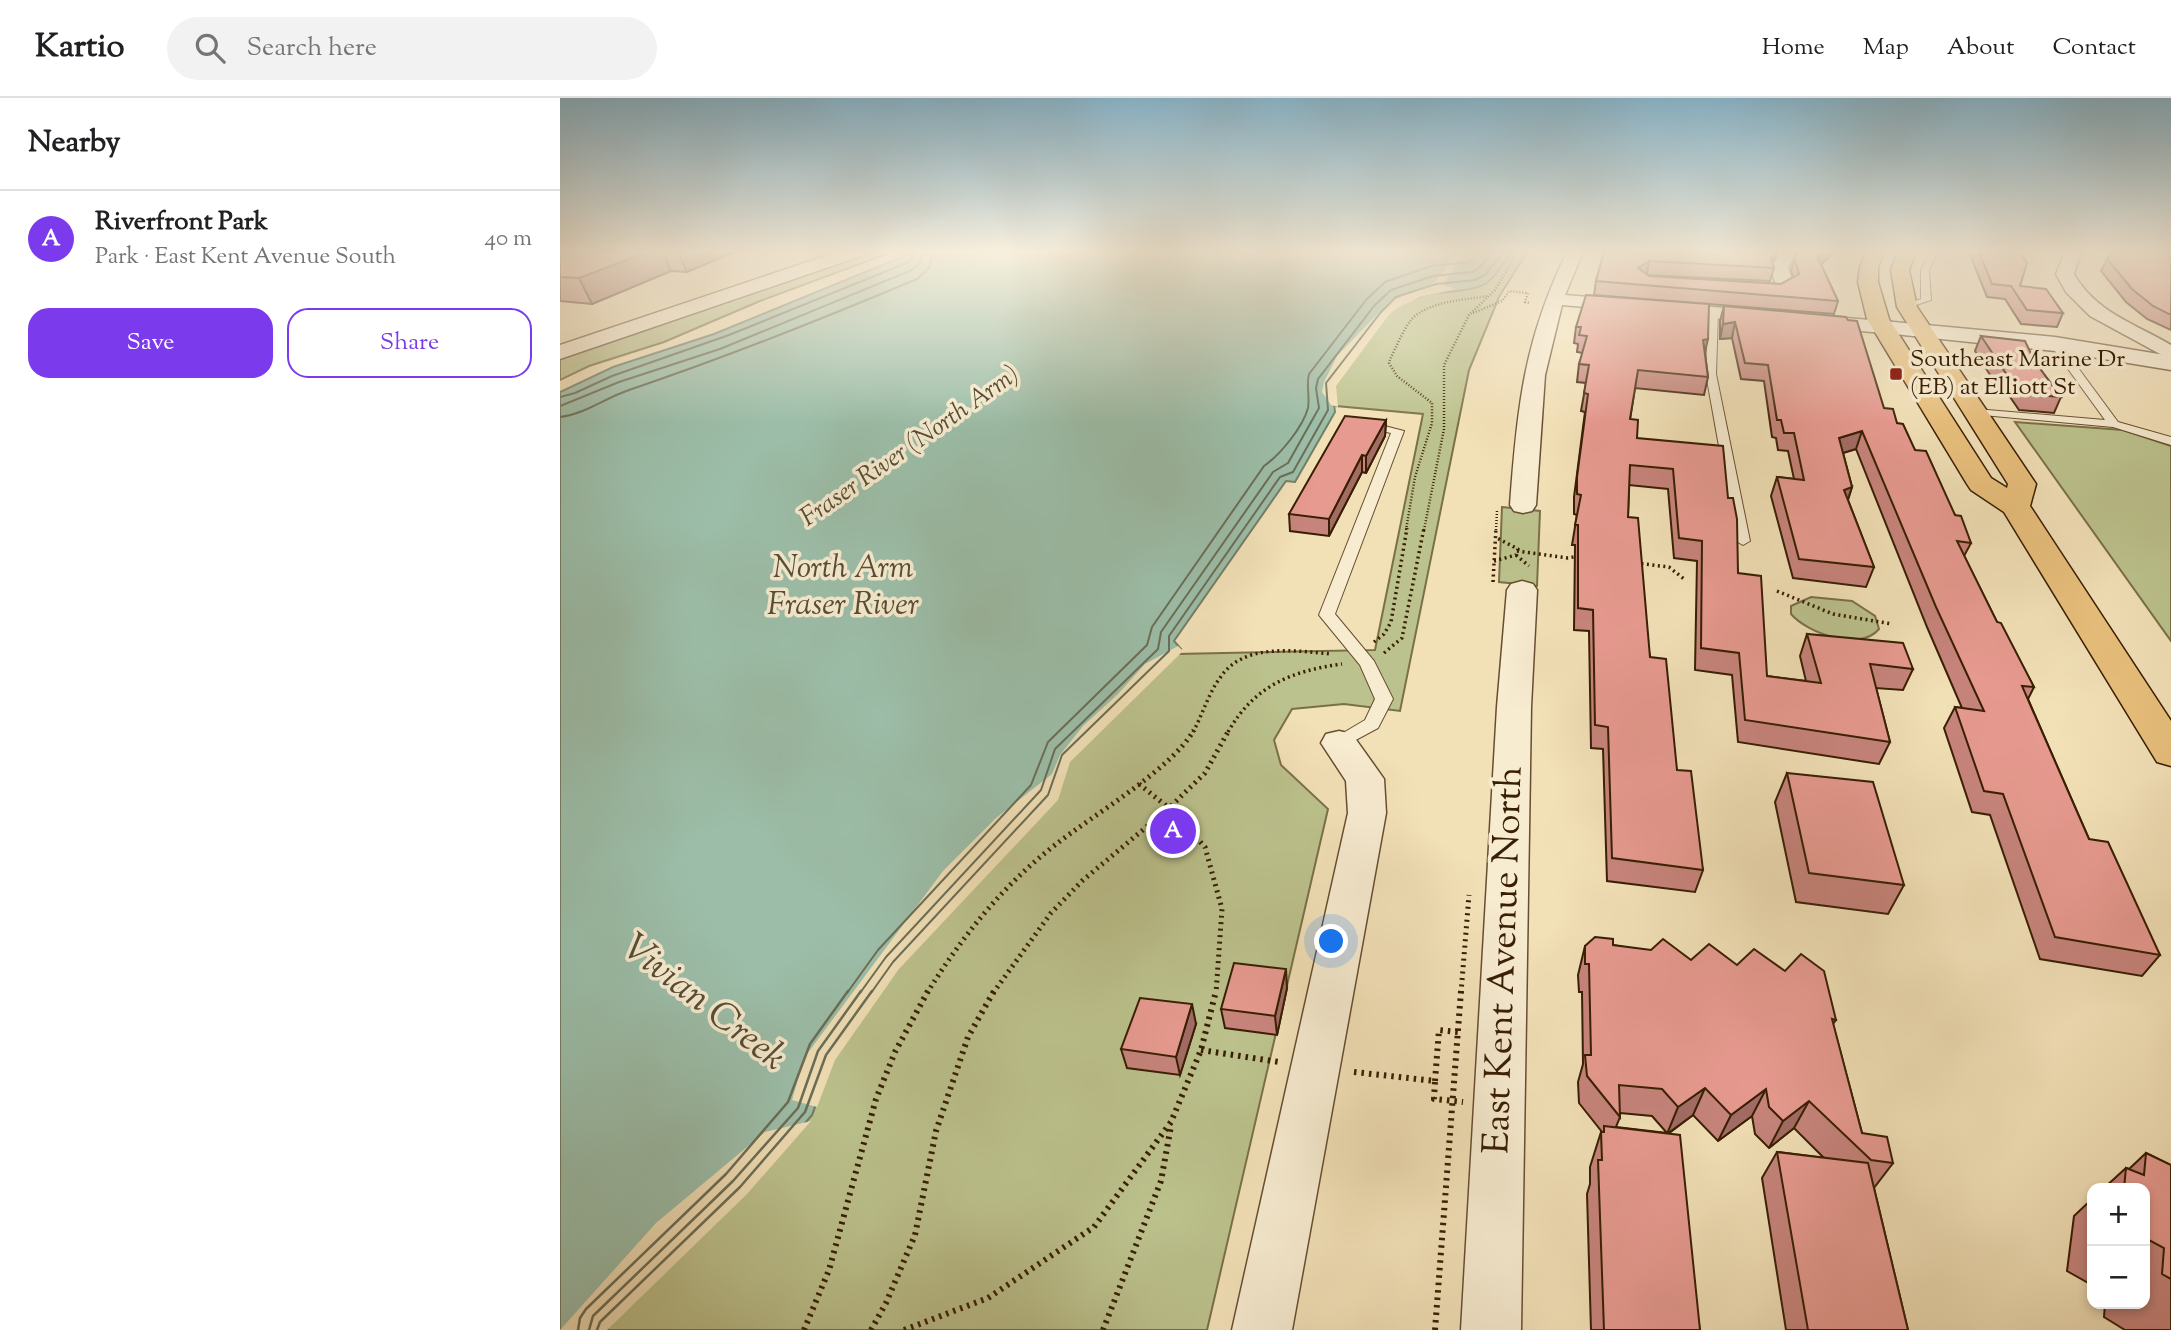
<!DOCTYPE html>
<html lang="en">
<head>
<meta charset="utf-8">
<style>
	body { margin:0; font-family:"Sorts Mill Goudy",serif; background:#f2f2f2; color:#202124 }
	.controls { position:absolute; right:21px; bottom:21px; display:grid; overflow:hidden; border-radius:14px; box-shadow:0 4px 10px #0003 }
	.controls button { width:63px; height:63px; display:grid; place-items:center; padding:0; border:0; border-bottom:2px solid #e0e0e0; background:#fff; color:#202124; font:35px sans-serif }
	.you { position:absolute; left:772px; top:844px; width:24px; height:24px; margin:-18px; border:5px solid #fff; border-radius:50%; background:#1a73e8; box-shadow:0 0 0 10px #1a73e833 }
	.badge { display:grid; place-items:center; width:46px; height:46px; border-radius:50%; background:#7c3aed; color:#fff; font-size:23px; font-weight:700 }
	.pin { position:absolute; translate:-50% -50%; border:4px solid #fff; box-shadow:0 2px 7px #0006 }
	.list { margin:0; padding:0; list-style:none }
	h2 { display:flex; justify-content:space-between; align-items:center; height:91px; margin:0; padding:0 28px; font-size:30px }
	h2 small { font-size:23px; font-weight:400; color:#757577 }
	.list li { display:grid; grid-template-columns:46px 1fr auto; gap:21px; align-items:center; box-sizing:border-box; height:98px; padding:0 28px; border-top:2px solid #e0e0e0 }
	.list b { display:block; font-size:26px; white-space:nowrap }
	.list p { margin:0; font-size:23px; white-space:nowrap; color:#757577 }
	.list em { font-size:23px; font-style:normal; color:#757577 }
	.actions { display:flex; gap:14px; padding:21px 28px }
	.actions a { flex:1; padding:16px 0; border:2px solid #7c3aed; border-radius:21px; text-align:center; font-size:24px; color:#7c3aed }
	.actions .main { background:#7c3aed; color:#fff }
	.icon { flex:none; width:38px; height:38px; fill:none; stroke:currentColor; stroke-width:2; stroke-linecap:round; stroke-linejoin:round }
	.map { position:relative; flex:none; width:1611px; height:1232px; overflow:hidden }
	header { display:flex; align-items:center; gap:42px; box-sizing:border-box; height:98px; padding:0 35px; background:#fff; border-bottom:2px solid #e0e0e0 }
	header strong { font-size:33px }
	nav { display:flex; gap:38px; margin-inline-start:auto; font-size:24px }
	.search { width:490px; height:63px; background:#f2f2f2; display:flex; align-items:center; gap:18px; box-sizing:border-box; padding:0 24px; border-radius:38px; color:#757577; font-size:26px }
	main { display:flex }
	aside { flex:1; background:#fff }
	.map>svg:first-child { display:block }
	.green { fill:#bcc28d; stroke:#7a7048; stroke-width:2 }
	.water { fill:#9cbea9; stroke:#747e67; stroke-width:2 }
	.pier { fill:#f2e0b7 }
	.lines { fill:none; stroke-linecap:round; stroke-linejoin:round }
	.shore-far1 { stroke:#6a6e56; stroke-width:2 }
	.shore { stroke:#6a6e56; stroke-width:2.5 }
	.service-casing { stroke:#664e30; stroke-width:2 }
	.minor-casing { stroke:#664e30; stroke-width:3 }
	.tertiary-casing { stroke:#664e30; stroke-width:3 }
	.primary-casing { stroke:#381e03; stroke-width:3 }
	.path-far3 { stroke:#381e03; stroke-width:2.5; stroke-dasharray:1 2; stroke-linecap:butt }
	.path-far2 { stroke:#381e03; stroke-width:3.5; stroke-dasharray:2 3.5; stroke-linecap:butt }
	.path-far1 { stroke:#381e03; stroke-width:5; stroke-dasharray:2 4.5; stroke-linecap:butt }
	.path { stroke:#381e03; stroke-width:6; stroke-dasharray:2.5 5; stroke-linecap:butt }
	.service { fill:#f7ebd0; fill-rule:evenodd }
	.minor { fill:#f7ebd0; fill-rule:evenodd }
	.tertiary { fill:#f7ebd0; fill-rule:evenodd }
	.primary { fill:#e9c07c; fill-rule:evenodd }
	.wall { fill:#c7847c; stroke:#381e03; stroke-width:2; fill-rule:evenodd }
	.shaded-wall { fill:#a26c65; stroke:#381e03; stroke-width:2 }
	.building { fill:#e79a90; stroke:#381e03; stroke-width:2 }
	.poi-dot { fill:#8f2418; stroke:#f7ebd0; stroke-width:2.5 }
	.labels { text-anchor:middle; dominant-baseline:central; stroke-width:7; stroke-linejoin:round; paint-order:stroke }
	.far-poi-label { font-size:24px; fill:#381e03; stroke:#f7ebd0; text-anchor:start }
	.far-water-label { font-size:26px; font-style:italic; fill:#564e35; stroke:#f7ebd0 }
	.water-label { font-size:32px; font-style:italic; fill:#564e35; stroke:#f7ebd0 }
	.near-street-label { font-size:37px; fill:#381e03; stroke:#f7ebd0 }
	.near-water-label { font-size:38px; font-style:italic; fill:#564e35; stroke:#f7ebd0 }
</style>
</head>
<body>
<header>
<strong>Kartio</strong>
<div class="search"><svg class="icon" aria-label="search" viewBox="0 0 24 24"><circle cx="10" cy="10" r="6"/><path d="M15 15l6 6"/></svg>Search here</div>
<nav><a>Home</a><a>Map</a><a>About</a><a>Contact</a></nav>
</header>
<main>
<aside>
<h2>Nearby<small></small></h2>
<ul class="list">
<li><span class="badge">A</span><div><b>Riverfront Park</b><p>Park · East Kent Avenue South</p></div><em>40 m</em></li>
</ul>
<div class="actions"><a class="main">Save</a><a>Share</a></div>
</aside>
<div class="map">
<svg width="1611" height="1232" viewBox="0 0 1611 1232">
	<rect width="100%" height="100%" fill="#f2e0b7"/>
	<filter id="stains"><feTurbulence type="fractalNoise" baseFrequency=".00286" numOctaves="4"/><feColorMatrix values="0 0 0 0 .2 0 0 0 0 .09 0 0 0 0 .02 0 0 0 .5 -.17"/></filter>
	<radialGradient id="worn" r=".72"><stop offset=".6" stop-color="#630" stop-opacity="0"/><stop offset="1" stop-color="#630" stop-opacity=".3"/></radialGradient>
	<!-- green -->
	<g class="green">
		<polygon points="307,154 332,154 200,203 104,244 29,268 0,282 0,261"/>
		<polygon points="952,154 967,154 939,199 909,272 840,613 784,606 732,611 714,642 721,667 768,711 647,1232 42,1232 185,1094 252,1017 272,961 339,869 506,662 616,556 815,552 863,316 776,308 772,289 826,218 840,205 935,175"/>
		<polygon points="1455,324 1563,332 1611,348 1611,543"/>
		<polygon points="942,409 980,413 977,488 939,484"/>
		<path d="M1251,499L1292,503L1315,518L1319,531C1300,554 1247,535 1231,516V508Z"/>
	</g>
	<!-- water -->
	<path class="water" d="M354,154H952C945,163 937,177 928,184C910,198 865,190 840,205C819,218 788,268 772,289L775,314L735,384L726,383L614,543L621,551L507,662L338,869L272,961L252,1017L185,1094L42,1232H0V294L53,269L154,236Z"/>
	<!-- pier -->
	<g class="pier">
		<polygon points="898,154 906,154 883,187 897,191 860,199 837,210 828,218 776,288 778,309 771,307 762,294 764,284 777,258 829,204 875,184"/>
		<polygon points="618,548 623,553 510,664 498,702 339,871 275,962 257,1009 232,1002 244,960 383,773 436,720 492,676 500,657 523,628 558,596 585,566"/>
		<polygon points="251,1023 187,1096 47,1232 0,1232 96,1125 205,1034"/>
	</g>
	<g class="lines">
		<!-- shore-far1 -->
		<g class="shore-far1">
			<polyline points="0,299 15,295 52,278 169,237 349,164 354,154"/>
			<polyline points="0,308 59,284 160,251 352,172 360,165 362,154"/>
			<path d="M0,319C25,316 45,300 69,292C167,259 262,221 357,181L369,170L373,154"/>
			<path d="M287,895L318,852L471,687L488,644L587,547L592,529L704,368C720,357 743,329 748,310C750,299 746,287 749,276L806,202L825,184L871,168L909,164L919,154"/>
			<polyline points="300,895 326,859 481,692 495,651 598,551 601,534 713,374 728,365 759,310 756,290 758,281 814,208 831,192 873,178 912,174 919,170 932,154"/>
			<polyline points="311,895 333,864 488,697 502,657 609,553 609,538 720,379 733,374 768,312 766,285 821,214 836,199 876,186 915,182 925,177 943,154"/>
		</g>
		<!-- shore -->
		<g class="shore">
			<polyline points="18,1232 20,1220 26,1211 166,1076 228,1004 250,946 288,893"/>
			<polyline points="29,1232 33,1218 173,1083 238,1010 258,953 301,893"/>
			<polyline points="37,1232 40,1224 180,1089 245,1014 266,957 312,893"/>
		</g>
		<defs>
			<g id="service">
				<polygon points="1370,154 1378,154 1369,172 1371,202 1344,211 1344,207 1361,201 1361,172"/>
				<polygon points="1153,211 1158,214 1156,276 1190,443 1183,447 1176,443 1146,276 1148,214"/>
				<polygon points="1495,243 1499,244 1558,324 1611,339 1611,347 1553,329 1412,316 1410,314 1416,311 1545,322 1490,246"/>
				<polygon points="801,322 844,333 775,516 814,563 833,601 818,630 779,651 773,649 770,645 773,641 805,622 815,601 800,567 759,517 831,335 797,328 795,326"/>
			</g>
			<g id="minor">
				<path d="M1007,154H1023L1005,197L1323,223L1333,229L1323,235L1002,207L985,277L976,407L972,413L963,415L954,413L950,407C957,310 964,242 1007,154Z"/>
				<polygon points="1216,154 1233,154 1235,158 1228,170 1234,185 1228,194 1212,197 1175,195 1172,191 1181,186 1216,186 1210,170 1219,158"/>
				<path d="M1505,154H1521L1514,176C1535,214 1576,226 1611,247V262L1530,218L1506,194L1496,176Z"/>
				<polygon points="962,483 973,486 977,492 971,609 961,1232 901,1232 937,609 947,492 951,486"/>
				<polygon points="779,633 792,636 824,681 826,715 732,1232 672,1232 788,715 786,683 761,645 766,636"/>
			</g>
			<g id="tertiary">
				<polygon points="277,154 304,154 301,158 0,261 0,247"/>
				<polygon points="1323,223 1495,239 1611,258 1611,272 1495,253 1315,234 1312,229 1315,224"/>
			</g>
			<polygon id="primary" points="1306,154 1324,154 1318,169 1318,184 1329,221 1431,380 1447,390 1448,386 1337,209 1331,172 1338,154 1356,154 1349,172 1357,209 1476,386 1470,408 1611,623 1611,668 1597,664 1444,414 1411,392 1407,386 1307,221 1298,184 1300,169"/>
		</defs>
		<!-- service casing -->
		<use href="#service" class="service-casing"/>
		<!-- minor casing -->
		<use href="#minor" class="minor-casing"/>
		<!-- tertiary casing -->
		<use href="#tertiary" class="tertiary-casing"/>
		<!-- primary casing -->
		<use href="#primary" class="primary-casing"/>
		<!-- path-far3 -->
		<g class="path-far3">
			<polyline points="913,215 942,203 949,193 968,195 965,204 970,205"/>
			<path d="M846,432L855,379L872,325V305L837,278L829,265L830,261C836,250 843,232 851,222C868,203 904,202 928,198"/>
			<polyline points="864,432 884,331 884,267 909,217 935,192 957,154"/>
			<polyline points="936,432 937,413"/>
		</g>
		<!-- path-far2 -->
		<g class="path-far2">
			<polyline points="957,453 1008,460 1019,458"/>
			<polyline points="956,457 969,468"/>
			<polyline points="934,463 956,457 958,451 935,439"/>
			<polyline points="1076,465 1109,469 1124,481"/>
			<polyline points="933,484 936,430"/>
			<polyline points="1217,493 1273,516 1332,526"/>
			<polyline points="814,544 824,536 831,524 847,430"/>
			<polyline points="824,555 842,540 864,430"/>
			<path d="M633,634C643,616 648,596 660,580C683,544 735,553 772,556"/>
			<path d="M668,634C694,588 731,573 782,566"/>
		</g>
		<!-- path-far1 -->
		<g class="path-far1">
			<polyline points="579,686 609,710 645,749 662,811 656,895"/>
			<path d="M367,895C402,839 442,788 495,747C533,717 612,671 634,632"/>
			<polyline points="433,895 491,815 522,783 609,710 645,675 669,632"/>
			<polyline points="901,895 909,797"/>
		</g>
		<!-- path -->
		<g class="path">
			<polyline points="641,952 719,964"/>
			<polyline points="794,974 875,983 874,1001 903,1004"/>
			<polyline points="875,983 879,932 898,934"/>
			<polyline points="244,1232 269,1172 316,1001 335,954 368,893"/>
			<polyline points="311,1232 326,1205 355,1137 376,1033 408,939 434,893"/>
			<polyline points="344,1232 428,1200 534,1129 611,1024 641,952 656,893"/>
			<polyline points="543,1232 601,1083 611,1028"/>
			<polyline points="875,1232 901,893"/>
		</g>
		<!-- service -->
		<use href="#service" class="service"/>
		<!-- minor -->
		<use href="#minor" class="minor"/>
		<!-- tertiary -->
		<use href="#tertiary" class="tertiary"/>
		<!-- primary -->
		<use href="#primary" class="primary"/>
	</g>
	<!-- wall -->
	<g class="wall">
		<polygon points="0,154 174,154 127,174 111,173 32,206 0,203"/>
		<polygon points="1044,154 1216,158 1212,165 1214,170 1210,183 1087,177 1089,178 1221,186 1233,179 1231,173 1236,155 1235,154 1274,154 1261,167 1278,203 1274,216 1149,206 1145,255 1148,279 1144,297 1075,290 1070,321 1077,340 1168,400 1178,475 1207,578 1246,583 1240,558 1247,536 1353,571 1343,592 1316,590 1330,644 1319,666 1178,644 1172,577 1135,572 1137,463 1114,460 1108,391 1069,387 1068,419 1090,559 1117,672 1143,772 1135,794 1047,783 1043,651 1031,650 1029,533 1014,532 1015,447 1012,447 1017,417 1014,416 1014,399 1025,314 1021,313 1026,285 1017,284 1019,266 1023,255 1017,254 1018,246 1014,245 1016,229 1135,205 1034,197 1036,183"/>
		<polygon points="1409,154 1459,154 1460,188 1503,215 1497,229 1461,226 1445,201 1427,199"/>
		<polygon points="1551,154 1611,154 1611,232 1587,221 1566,204 1541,173"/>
		<polygon points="1164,208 1324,310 1337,325 1355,352 1395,417 1411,445 1404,458 1437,524 1474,589 1468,601 1529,741 1600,857 1582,878 1480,861 1430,717 1412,714 1384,630 1395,609 1402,610 1367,529 1296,351 1283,355 1292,389 1288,402 1314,469 1306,489 1233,480 1211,398 1217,379 1234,381 1228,353 1218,352 1216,340 1212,339 1204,283 1181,281 1172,240 1160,241 1160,223"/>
		<polygon points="1421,238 1475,264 1501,299 1494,315 1459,312 1448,296 1442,296 1415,253"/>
		<polygon points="826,322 825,338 806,375 802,374 769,438 730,433 729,416"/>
		<polygon points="1227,675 1344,787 1328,816 1236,804 1215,704"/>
		<path d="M1053,847L1131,862L1177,867L1276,922L1273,926L1302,1035L1333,1065L1314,1090L1348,1232H1226L1202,1080L1217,1054L1264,1060L1234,1030L1209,1050L1195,1036L1192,1018L1158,1043L1133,1017L1108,1036L1140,1232H1031L1027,1096L1030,1086V1069L1041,1034H1042L1019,1005L1018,984L1023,966L1022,894H1019L1018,877L1025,848ZM1060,1015L1092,1018L1107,1035L1056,1029L1060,1019Z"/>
		<polygon points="727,890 717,937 665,930 661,911"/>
		<polygon points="636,926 620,977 567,970 561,951"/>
		<polygon points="1586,1055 1611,1067 1611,1232 1565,1232 1544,1219 1545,1206 1585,1206 1585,1090 1544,1090 1566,1070 1569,1071"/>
		<polygon points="1532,1101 1532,1187 1507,1173 1514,1118"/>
	</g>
	<!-- shaded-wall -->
	<g class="shaded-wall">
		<polygon points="87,154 103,154 111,173 32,206 19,180"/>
		<polygon points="118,154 174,154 127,174"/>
		<polygon points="1214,154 1217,154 1216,158 1210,170 1211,161"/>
		<polygon points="1264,154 1274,154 1254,173 1258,160"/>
		<polygon points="1089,163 1087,176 1078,170"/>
		<polygon points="1175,224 1172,240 1160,241 1163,226"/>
		<polygon points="1148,241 1144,258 1143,242"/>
		<polygon points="826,322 825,338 806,375 806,358"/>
		<polygon points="1302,333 1296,351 1273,358 1279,340"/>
		<polygon points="802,357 802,374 769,438 769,421"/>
		<polygon points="1292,389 1286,407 1284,392"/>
		<polygon points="726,871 727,890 717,937 715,918"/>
		<polygon points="632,906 636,926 620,977 616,959"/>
		<polygon points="1145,990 1133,1017 1107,1036 1118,1009"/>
		<polygon points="1206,991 1192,1018 1158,1043 1171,1017"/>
		<polygon points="1249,1003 1234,1030 1209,1050 1223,1023"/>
	</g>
	<!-- building -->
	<g class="building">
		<polygon points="0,154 87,154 19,180 0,179"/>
		<polygon points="1044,154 1214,154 1211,161 1214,170 1089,163 1078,170 1089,178 1221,186 1239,176 1234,160 1237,154 1264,154 1258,160 1278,203 1036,183"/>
		<polygon points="1419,154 1459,154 1467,165 1460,188 1486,191 1503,215 1467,212 1451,188 1432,186"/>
		<polygon points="1551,154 1600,154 1611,160 1611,217 1593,208 1572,191 1547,161"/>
		<polygon points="1026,197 1149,206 1148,241 1143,242 1148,279 1078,272 1070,321 1078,322 1077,340 1163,348 1168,400 1173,400 1177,421 1178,475 1201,478 1207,578 1261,585 1247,536 1343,545 1353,571 1310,566 1330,644 1185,622 1179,555 1141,550 1142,443 1119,440 1113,371 1070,367 1068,419 1078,420 1090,559 1106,561 1117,672 1131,673 1143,772 1052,760 1048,629 1035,627 1033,512 1018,510 1018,427 1015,427 1021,397 1017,396 1017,379 1028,296 1024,295 1029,267 1019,266 1027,238 1019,237 1021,229 1016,229"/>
		<polygon points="1164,208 1286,219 1288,222 1297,223 1324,310 1333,311 1337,325 1343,326 1355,352 1366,353 1395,417 1401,418 1411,445 1397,443 1437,524 1441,525 1474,589 1462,588 1529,741 1548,744 1600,857 1495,839 1443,696 1424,693 1395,609 1424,613 1376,509 1302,333 1279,340 1292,389 1284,392 1314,469 1239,461 1217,379 1244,382 1234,335 1224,335 1221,322 1217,322 1208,267 1185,265 1175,224 1163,226"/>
		<polygon points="1421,238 1465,243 1475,264 1501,299 1466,296 1455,281 1449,280"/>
		<polygon points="785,318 826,322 806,358 802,357 769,421 729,416"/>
		<polygon points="1227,675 1313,684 1344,787 1249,775"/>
		<polygon points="1035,839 1053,841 1053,847 1091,852 1103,841 1131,862 1149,846 1177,867 1194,851 1225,873 1241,856 1264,873 1276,922 1272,921 1302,1035 1327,1039 1333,1065 1311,1062 1249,1003 1223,1023 1209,1009 1206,991 1171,1017 1145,990 1118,1009 1102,991 1059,987 1060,1019 1027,978 1025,957 1031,957 1029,866 1025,866 1025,848"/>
		<polygon points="674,865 726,871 715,918 661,911"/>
		<polygon points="580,900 632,906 616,959 561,951"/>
		<polygon points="1044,1028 1120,1037 1140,1232 1044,1232 1038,1062 1042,1062 1041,1034 1044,1034"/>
		<polygon points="1217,1054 1308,1065 1348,1232 1248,1232"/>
		<polygon points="1586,1055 1611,1067 1611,1181 1602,1176 1604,1150 1585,1140 1585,1090 1564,1090 1566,1070 1584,1077"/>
	</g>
	<!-- sky -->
	<linearGradient id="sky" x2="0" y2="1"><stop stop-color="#89b8cf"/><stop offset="0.47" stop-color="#f9f1df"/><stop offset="1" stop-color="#f9f1df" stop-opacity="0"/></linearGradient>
	<rect width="1611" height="326" fill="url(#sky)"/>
	<!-- markers -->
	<rect class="poi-dot" x="1329" y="269" width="14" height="14" rx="3.5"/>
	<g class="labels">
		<!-- far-poi labels -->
		<g class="far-poi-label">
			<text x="1350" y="262">Southeast Marine Dr<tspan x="1350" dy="28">(EB) at Elliott St</tspan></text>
		</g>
		<!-- far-water labels -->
		<g class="far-water-label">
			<text transform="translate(350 349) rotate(-35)">Fraser River (North Arm)</text>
		</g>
		<!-- water labels -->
		<g class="water-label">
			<text x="283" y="471">North Arm<tspan x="283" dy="37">Fraser River</tspan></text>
		</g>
		<!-- near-street labels -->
		<g class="near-street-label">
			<text transform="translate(945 862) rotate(-88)">East Kent Avenue North</text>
		</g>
		<!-- near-water labels -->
		<g class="near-water-label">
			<text transform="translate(143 906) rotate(38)">Vivian Creek</text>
		</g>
	</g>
	<rect width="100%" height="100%" filter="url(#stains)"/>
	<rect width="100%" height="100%" fill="url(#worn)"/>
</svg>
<div class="controls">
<button>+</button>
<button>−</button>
</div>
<div class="you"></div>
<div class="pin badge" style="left:613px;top:733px">A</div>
</div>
</main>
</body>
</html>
